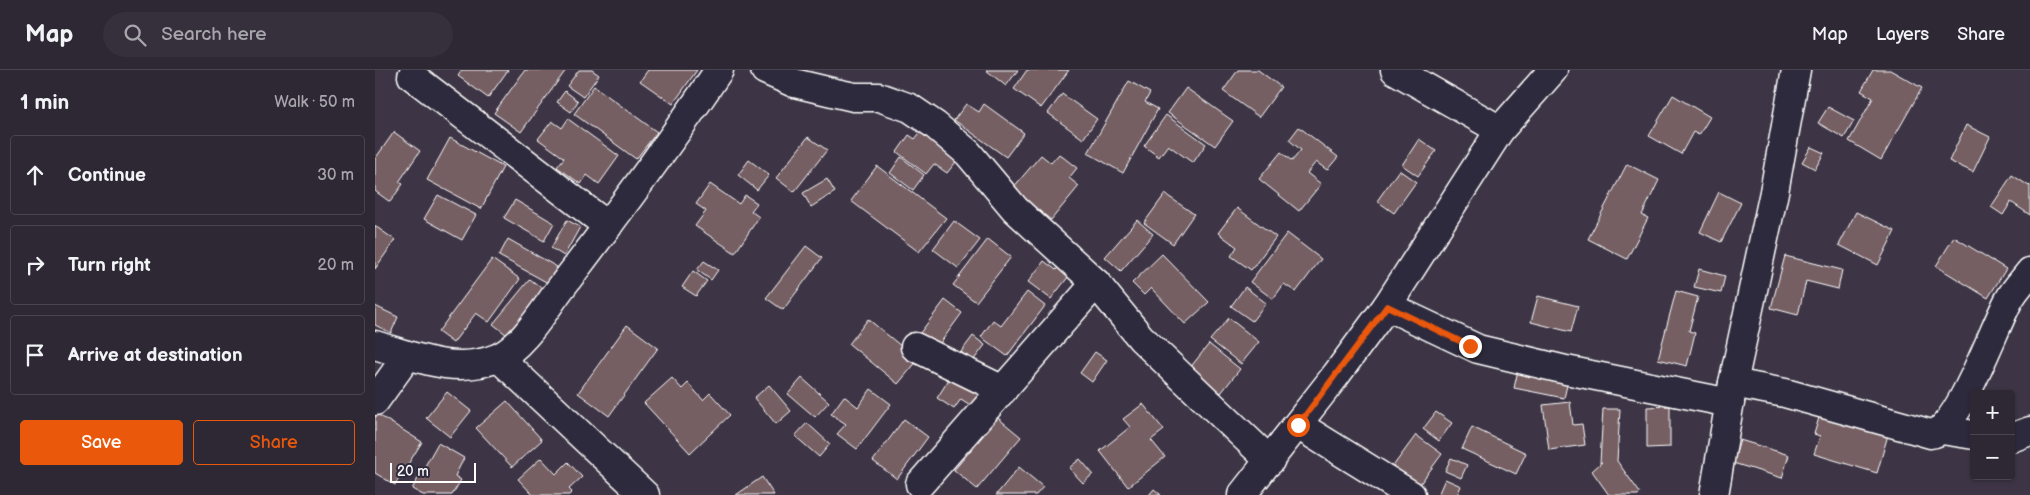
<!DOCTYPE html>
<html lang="en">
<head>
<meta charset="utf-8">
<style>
	body { margin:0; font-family:"Balsamiq Sans",sans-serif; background:#36303c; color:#f1f3f6 }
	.controls { position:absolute; right:15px; bottom:15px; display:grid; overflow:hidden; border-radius:5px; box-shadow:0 1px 4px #0004 }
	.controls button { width:45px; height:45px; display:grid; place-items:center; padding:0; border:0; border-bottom:1px solid #49444f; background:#2e2834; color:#f1f3f6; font:25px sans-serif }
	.scale { position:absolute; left:15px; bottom:12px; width:86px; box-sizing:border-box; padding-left:5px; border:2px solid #fff; border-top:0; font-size:14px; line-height:18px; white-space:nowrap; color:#fff; -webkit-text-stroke:4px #2f2a3d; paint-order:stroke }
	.stop { position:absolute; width:15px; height:15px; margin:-11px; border:4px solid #ea580c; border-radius:50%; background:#fff }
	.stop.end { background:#ea580c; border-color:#fff; box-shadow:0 1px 5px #0008 }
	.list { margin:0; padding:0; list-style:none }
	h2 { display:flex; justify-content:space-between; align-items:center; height:65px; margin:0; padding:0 20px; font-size:21px }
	h2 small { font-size:16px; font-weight:400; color:#a7a6ac }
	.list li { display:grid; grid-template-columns:32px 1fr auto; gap:15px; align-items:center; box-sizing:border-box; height:80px; margin:0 10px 10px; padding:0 10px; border:1px solid #49444f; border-radius:5px }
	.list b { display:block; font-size:19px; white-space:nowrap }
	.list em { font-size:16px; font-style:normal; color:#a7a6ac }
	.actions { display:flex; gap:10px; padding:15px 20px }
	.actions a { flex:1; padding:11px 0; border:1px solid #ea580c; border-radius:5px; text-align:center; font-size:18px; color:#ea580c }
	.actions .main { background:#ea580c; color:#fff }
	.icon { flex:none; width:28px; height:28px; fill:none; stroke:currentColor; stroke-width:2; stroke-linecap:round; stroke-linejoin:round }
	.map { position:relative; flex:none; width:1655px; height:425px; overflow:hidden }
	header { display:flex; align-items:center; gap:30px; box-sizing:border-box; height:70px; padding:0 25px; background:#2e2834; border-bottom:1px solid #49444f }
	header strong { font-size:24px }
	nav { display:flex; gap:28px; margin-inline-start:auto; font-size:18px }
	.search { width:350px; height:45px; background:#36303c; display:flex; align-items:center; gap:12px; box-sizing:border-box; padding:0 18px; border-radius:28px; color:#a7a6ac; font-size:19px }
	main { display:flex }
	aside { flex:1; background:#2e2834 }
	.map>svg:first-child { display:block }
	.building { fill:#765f64; stroke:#fff }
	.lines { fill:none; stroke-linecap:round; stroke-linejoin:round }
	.minor-casing { stroke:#fff; stroke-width:31 }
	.minor { stroke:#2f2a3d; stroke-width:28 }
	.route { stroke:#ea580c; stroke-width:6 }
</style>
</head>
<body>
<header>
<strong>Map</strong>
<div class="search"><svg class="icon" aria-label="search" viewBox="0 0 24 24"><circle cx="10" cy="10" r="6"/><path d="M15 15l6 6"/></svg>Search here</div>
<nav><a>Map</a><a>Layers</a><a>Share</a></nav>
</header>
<main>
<aside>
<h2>1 min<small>Walk · 50 m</small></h2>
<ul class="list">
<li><svg class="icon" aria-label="ahead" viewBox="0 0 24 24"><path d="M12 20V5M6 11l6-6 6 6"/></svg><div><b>Continue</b></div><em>30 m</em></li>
<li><svg class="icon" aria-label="right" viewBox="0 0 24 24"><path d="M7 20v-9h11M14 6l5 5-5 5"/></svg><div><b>Turn right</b></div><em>20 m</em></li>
<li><svg class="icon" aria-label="arrive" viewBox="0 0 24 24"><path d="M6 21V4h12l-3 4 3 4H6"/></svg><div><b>Arrive at destination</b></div></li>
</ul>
<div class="actions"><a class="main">Save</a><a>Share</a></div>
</aside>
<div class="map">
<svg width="1655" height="425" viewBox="0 0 1655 425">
	<rect width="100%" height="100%" fill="#3d3545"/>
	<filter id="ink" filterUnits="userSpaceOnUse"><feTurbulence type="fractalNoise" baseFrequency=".02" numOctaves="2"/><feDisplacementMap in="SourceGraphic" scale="10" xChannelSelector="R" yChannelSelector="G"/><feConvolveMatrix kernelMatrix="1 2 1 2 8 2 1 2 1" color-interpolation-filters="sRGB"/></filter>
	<g filter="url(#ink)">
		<!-- building -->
		<g class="building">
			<polygon points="87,0 133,0 113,28 83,6"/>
			<polygon points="150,0 191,0 146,62 119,43"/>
			<polygon points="204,0 217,0 224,5 208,27 192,16"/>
			<polygon points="273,0 322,0 298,34 265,11"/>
			<polygon points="611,0 643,0 631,16"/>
			<polygon points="652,0 694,0 666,38 639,19"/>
			<polygon points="863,0 883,0 906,17 884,47 848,21"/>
			<polygon points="1498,0 1515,0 1547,18 1506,90 1474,71 1498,28 1486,21"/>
			<polygon points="754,11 775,23 770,32 783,39 748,103 713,83"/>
			<polygon points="219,16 282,62 261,89 199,44"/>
			<polygon points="811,18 858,51 840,76 793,43"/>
			<polygon points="190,21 203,31 196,42 182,32"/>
			<polygon points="687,24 722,49 708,69 673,43"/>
			<polygon points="1298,25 1335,47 1324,65 1318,62 1306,84 1274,66"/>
			<polygon points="591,34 604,42 609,34 649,63 631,87 579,50"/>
			<polygon points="1453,37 1479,51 1469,68 1443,53"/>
			<polygon points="791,45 831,74 818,93 793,75 784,87 769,76"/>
			<polygon points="193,49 244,86 224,114 212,105 206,114 182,97 189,88 163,69 177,51 187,58"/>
			<polygon points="1591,55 1615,67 1598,102 1574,91"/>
			<polygon points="924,57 963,87 952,100 941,92 932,103 946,114 924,141 884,109 906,82 917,91 926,80 914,70"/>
			<polygon points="548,59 585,87 572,103 559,94 551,104 522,82 534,65 540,69"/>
			<polygon points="19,62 45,81 24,112 28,114 15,132 0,121 0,89"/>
			<polygon points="433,67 452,80 419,122 401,108"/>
			<polygon points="75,68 128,97 106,139 52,110"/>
			<polygon points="1044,69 1061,81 1043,106 1027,95"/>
			<polygon points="1436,77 1449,83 1440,99 1427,92"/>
			<polygon points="684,84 702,98 694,108 704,116 676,150 637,119 666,85 676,93"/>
			<polygon points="526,87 549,105 538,120 515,103"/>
			<polygon points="374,90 394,105 382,120 363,105"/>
			<polygon points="1252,94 1284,110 1267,145 1273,148 1252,189 1213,169"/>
			<polygon points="502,96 571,148 544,182 476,131"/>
			<polygon points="1024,100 1041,112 1019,143 1002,131"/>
			<polygon points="1637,105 1654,116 1655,115 1655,145 1636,132 1628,145 1616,137"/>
			<polygon points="452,109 460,122 436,137 428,123"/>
			<polygon points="335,114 364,134 370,125 382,133 376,141 384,147 360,183 320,156 331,141 321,134"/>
			<polygon points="1344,122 1366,133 1346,172 1325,162"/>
			<polygon points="790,124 819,144 798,174 769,153"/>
			<polygon points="63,125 101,145 87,170 49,149"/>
			<polygon points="140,130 179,153 169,171 129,148"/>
			<polygon points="862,138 901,167 876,200 856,186 862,177 843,163"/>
			<polygon points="1481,142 1520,161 1503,195 1464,175"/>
			<polygon points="192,150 205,157 189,186 176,178"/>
			<polygon points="762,150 778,164 746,201 730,187"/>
			<polygon points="579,151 605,170 583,198 558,179"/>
			<polygon points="0,156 20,170 0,199"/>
			<polygon points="912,163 946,189 921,222 909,214 898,229 875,212"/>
			<polygon points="1579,167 1631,199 1613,228 1561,196"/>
			<polygon points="133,169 182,197 173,213 124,186"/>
			<polygon points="613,169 636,187 601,232 578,215"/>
			<polygon points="431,176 447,188 408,240 391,228"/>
			<polygon points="787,184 834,232 810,254 776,218 769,225 757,213"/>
			<polygon points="1410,186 1467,200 1463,219 1431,211 1423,245 1396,238"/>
			<polygon points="117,189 145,209 114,252 101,243 78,273 63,262"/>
			<polygon points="329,191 343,200 336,210 322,200"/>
			<polygon points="669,191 681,200 686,194 697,202 676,229 653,212"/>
			<polygon points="1324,199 1350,206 1346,223 1319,217"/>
			<polygon points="318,201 332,211 321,226 307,217"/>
			<polygon points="155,209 169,220 132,265 118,254"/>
			<polygon points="870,217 891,233 877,251 856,236"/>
			<polygon points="1301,221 1323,227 1314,261 1320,263 1312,296 1283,289"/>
			<polygon points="652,222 670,236 632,286 606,267 618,250 626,256"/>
			<polygon points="1163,226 1203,236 1196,262 1156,252"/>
			<polygon points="570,230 587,243 563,276 545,263"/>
			<polygon points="0,236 23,247 16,263 0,255"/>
			<polygon points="854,248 884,272 866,294 835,270"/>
			<polygon points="493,249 543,290 523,314 474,274"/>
			<polygon points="252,255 283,278 234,346 203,323"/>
			<polygon points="598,266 610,275 598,291 586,282"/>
			<polygon points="834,274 865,299 846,323 814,299"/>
			<polygon points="720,282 732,290 717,312 705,303"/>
			<polygon points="1143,300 1193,311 1189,328 1139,318"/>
			<polygon points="578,303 613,325 603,340 586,329 579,339 562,328"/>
			<polygon points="297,308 307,319 313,313 328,330 335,323 355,345 315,383 269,333"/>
			<polygon points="427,308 454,332 440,347 413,324"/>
			<polygon points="394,315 416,341 401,354 379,328"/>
			<polygon points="496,319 516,334 482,379 462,364 471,354 456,344 469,326 483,337"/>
			<polygon points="72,322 96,341 75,367 51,348"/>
			<polygon points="132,331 167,370 137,397 101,358"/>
			<polygon points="1195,332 1198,355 1207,354 1210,375 1174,380 1168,335"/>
			<polygon points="768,334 789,360 776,370 790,387 753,417 725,381 755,357 748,349"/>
			<polygon points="1295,336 1295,377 1272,378 1272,337"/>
			<polygon points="1447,338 1515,358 1502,403 1439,384 1445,366 1439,364"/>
			<polygon points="1228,339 1245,339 1242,391 1265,423 1263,425 1234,425 1217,401 1227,392 1225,393"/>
			<polygon points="1061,342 1077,353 1064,371 1048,359"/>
			<polygon points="2,344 47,372 20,415 0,403 0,348"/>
			<polygon points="623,348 646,367 602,419 579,400"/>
			<polygon points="529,349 553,367 522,409 498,391"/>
			<polygon points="432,353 455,374 444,387 420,366"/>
			<polygon points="1097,357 1151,383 1141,404 1087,379"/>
			<polygon points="1041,365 1067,384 1042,418 1016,399"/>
			<polygon points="1365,370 1414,385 1407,408 1358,393"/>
			<polygon points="63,373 89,388 80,406 86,410 77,425 48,425 37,419"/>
			<polygon points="166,388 181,404 193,392 207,407 194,419 197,422 194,425 158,425 143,409"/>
			<polygon points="1076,388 1092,395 1086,408 1070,401"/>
			<polygon points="705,389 718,404 708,413 694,398"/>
			<polygon points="644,397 668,417 661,425 621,425"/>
			<polygon points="387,407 399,425 361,425"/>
			<polygon points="1070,409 1086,416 1082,425 1063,425"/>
			<polygon points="779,419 786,425 774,425"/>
		</g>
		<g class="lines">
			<defs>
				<g id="minor">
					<polyline points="390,0 419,13 461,23 479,27 504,27 535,38 560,55 593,83 640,139 721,213 766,268 895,391"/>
					<polyline points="1020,0 1125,60"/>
					<polyline points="37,6 233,156"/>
					<polyline points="1012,236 1103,279 1191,300 1355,333"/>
					<path d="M0,275C40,287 81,305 122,288C146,279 170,239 185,219C240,147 294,75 344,0"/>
					<polyline points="540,277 628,320"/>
					<polyline points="124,288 270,425"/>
					<path d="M1358,313L1410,323L1556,364C1582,364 1621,252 1634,230C1639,220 1648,211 1655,202"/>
					<polyline points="0,331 33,285"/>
					<polyline points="923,355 1036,425"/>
					<polyline points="1567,360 1599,365"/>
					<polyline points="1636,368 1655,361"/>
					<polyline points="545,414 721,213"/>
					<polyline points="867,425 961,305 1012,236 1125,60 1178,0"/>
					<polyline points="1339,425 1358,313 1399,122 1421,0"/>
				</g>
			</defs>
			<!-- minor casing -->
			<use href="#minor" class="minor-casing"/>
			<!-- minor -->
			<use href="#minor" class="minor"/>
		</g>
	</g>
	<g class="lines" filter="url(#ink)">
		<!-- route -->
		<polyline class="route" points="923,355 1012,236 1095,276"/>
	</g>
</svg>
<div class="controls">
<button>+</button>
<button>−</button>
</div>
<div class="scale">20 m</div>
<div class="stop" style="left:923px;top:355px"></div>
<div class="stop end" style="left:1095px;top:276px"></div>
</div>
</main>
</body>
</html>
